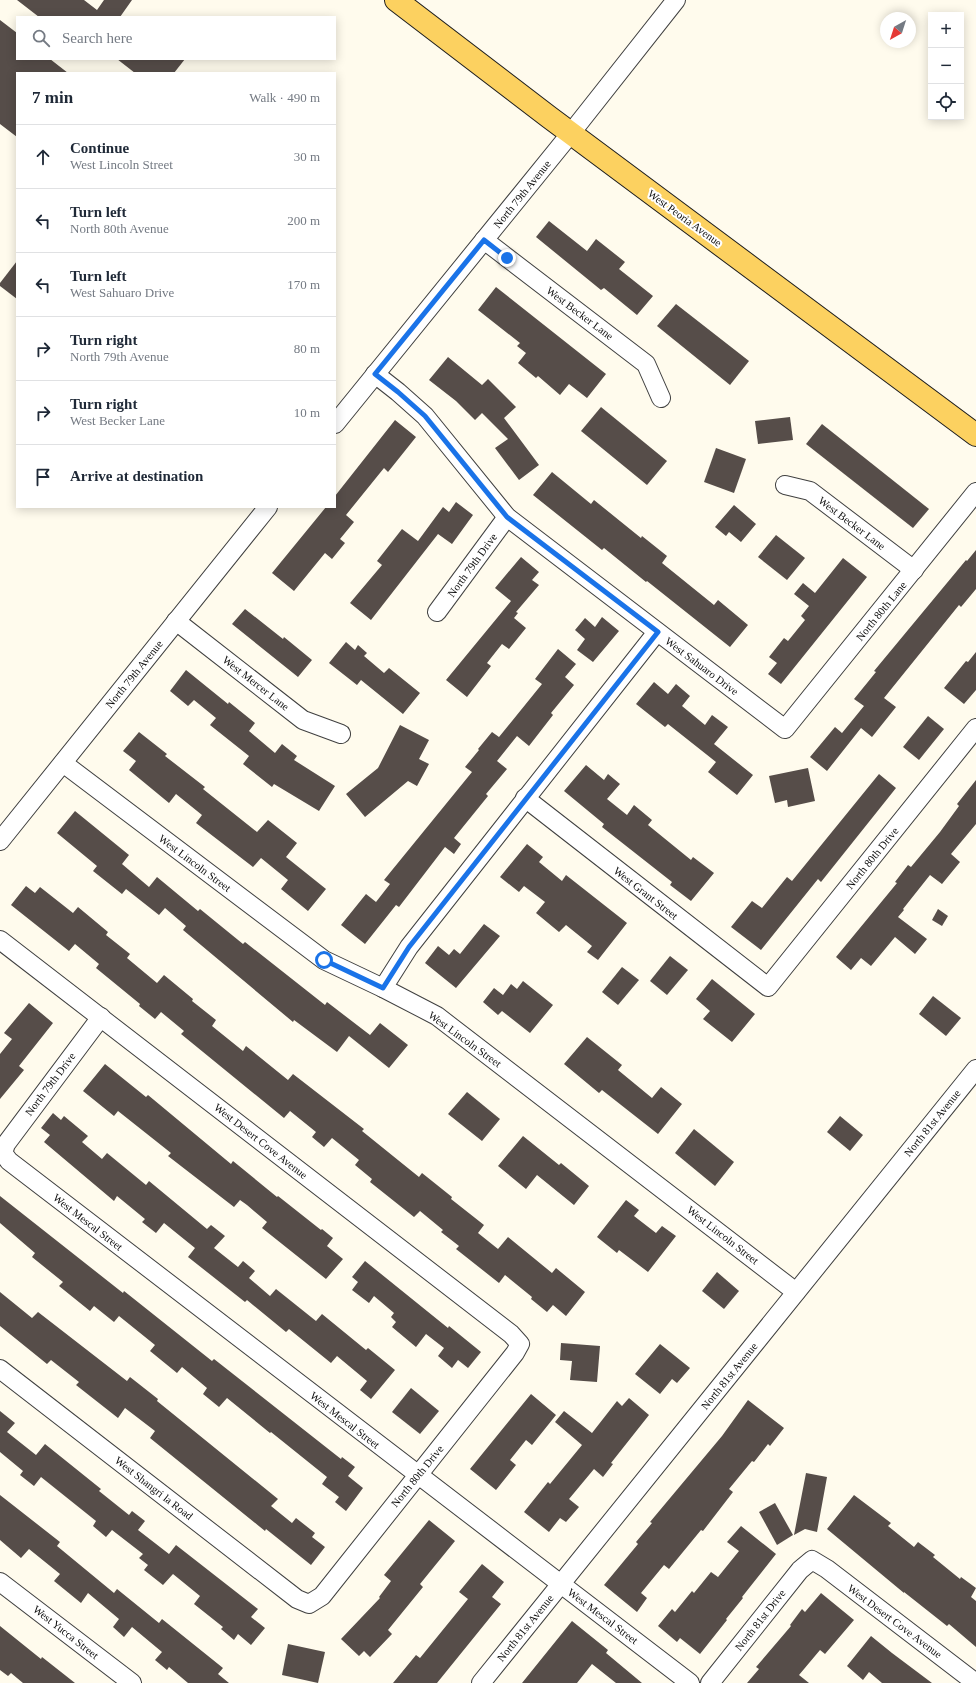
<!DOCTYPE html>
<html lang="en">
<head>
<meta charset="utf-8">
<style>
	body { margin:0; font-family:"Times New Roman",serif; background:#f6f6f7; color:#1f2937 }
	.controls { position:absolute; right:12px; top:12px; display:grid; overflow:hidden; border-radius:0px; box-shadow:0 2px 10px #0003 }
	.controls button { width:36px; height:36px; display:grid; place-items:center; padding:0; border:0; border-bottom:1px solid #e0e1e3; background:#fff; color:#1f2937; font:20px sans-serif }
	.compass { position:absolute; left:880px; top:12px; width:36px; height:36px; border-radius:50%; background:#fff; box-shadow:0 2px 10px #0003; rotate:219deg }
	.stop { position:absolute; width:12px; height:12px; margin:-9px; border:3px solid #1a73e8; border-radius:50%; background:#fff }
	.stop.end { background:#1a73e8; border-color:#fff; box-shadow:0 1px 4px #0008 }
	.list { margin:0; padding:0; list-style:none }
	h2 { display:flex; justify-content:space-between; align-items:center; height:52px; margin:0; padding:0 16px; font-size:17px }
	h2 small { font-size:13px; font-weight:400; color:#747a83 }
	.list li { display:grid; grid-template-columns:26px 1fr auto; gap:12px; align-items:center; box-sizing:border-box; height:64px; padding:0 16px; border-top:1px solid #e0e1e3 }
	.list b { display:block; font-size:15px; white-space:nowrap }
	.list p { margin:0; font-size:13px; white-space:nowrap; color:#747a83 }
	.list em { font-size:13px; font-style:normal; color:#747a83 }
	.icon { flex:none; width:22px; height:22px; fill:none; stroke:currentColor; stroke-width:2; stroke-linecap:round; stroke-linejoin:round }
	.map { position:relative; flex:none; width:976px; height:1683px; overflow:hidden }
	.search { position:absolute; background:#fff; box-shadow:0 2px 10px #0003; left:16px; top:16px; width:320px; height:44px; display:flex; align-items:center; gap:10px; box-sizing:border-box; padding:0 14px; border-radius:0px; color:#747a83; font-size:15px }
	.panel { position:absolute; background:#fff; box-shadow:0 2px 10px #0003; left:16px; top:72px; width:320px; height:436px; border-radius:0px }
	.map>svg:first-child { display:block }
	.building { fill:#564d49 }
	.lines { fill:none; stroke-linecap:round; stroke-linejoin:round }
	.minor-casing { stroke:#404040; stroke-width:20 }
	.major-casing { stroke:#1e1e1e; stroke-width:24 }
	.minor { stroke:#fff; stroke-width:18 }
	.major { stroke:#fcd160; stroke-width:22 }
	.route { stroke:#1a73e8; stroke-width:5 }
	.labels { text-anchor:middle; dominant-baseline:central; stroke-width:4; stroke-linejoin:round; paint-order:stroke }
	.street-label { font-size:11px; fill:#0d0d0d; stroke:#fff }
</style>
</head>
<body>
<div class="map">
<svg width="976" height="1683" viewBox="0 0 976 1683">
	<rect width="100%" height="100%" fill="#fffbed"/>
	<!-- building -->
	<g class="building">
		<polygon points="17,0 84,0 97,10 104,0 132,0 120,17 39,17"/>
		<polygon points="0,20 17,33 17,59 50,59 68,73 17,73 17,137 0,124"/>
		<polygon points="117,59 185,59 174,73 135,73"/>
		<polygon points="549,221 587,251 596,239 625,262 619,269 653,296 637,315 604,288 601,290 536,237"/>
		<polygon points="17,261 17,299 0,286 0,283"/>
		<polygon points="496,287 606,374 587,398 569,384 560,395 538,376 536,378 518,363 526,353 517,346 520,343 478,310"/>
		<polygon points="676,304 749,361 730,385 657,326"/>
		<polygon points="448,357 482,385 488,379 516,407 504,418 539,465 519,480 495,448 508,439 482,413 475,420 456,401 429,380"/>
		<polygon points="601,407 667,461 647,485 581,431"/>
		<polygon points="790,417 793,440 758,444 755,421"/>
		<polygon points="395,420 416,437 388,472 384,468 346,515 354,522 340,539 345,543 332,559 325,553 294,591 272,573 326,507 335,507 335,496"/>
		<polygon points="822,424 929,509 913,528 806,444"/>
		<polygon points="716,448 746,459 734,493 704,482"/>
		<polygon points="552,472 591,504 594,500 641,538 642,536 667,556 662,563 714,605 718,600 748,625 730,647 647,581 646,582 604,548 602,550 533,495"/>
		<polygon points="456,502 473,515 452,544 438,534 371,620 350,603 382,565 377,561 402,529 418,541 443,507 449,512"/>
		<polygon points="734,505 756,524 741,542 729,532 726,536 715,527"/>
		<polygon points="776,535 805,558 787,580 758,557"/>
		<polygon points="976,550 976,589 961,607 959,605 884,698 896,707 872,737 861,728 827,771 810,757 835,727 842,733 864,706 854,699 876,672 874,671 966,560 967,561"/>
		<polygon points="521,557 539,572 532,580 539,585 516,612 518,613 514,618 526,628 509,649 502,644 487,663 491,666 467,697 446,680 511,601 495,588"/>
		<polygon points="843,558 867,577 781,684 768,674 777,663 769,657 784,638 788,641 805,620 801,616 809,606 794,594 803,583 815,593"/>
		<polygon points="245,609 283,639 284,637 312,660 298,677 232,624"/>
		<polygon points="602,617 619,631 593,662 577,650 585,639 575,630 585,618 595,627"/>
		<polygon points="346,642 355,650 358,645 367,653 364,656 384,673 389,668 420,693 403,714 361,680 357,685 329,663"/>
		<polygon points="558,649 576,664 565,677 574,685 551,713 553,715 529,746 517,736 497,761 507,769 486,794 488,796 454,838 461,844 454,854 445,847 399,907 396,905 365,944 341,925 366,894 376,902 390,884 384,880 472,772 465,767 479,750 478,749 492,732 499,737 542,684 535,679"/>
		<polygon points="976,652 976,690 964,704 944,688 966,661 968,662"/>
		<polygon points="186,670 228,704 229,702 255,723 249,731 275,753 282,744 297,756 294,760 335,786 319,811 274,784 272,787 243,764 249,756 210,725 216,718 194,700 188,706 170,691"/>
		<polygon points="654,682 668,694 676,684 690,696 682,706 705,725 712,715 728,727 714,744 753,775 737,795 708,772 716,762 668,724 665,727 636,704"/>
		<polygon points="928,716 944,729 919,760 903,747"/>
		<polygon points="400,725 429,740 419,759 429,764 417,786 408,781 365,817 346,794 378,768"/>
		<polygon points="139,732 167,754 165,756 205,787 203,789 257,832 268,820 297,843 286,857 326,889 308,911 281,889 288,880 261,858 253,867 196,823 202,815 176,794 169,803 129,770 136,761 123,751"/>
		<polygon points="586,765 604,780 608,774 620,784 607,799 627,815 634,805 652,820 648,825 691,860 693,857 714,873 691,901 670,885 672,882 602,827 604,824 564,791"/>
		<polygon points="808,768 815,801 788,807 787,800 775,803 769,776"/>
		<polygon points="879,774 896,788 821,882 818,879 761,950 731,927 752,901 762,908 787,877 792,881"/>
		<polygon points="976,780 976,824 951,854 960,862 942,884 930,875 903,909 904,910 898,917 927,939 915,954 895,937 871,966 861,958 851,970 836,957 897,883 895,882 908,865 911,867 940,832 959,806 957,804"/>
		<polygon points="75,811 129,855 122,864 149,887 157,877 198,911 200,909 243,944 245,942 325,1005 327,1002 370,1035 380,1023 408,1045 389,1068 349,1036 337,1052 294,1020 293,1022 183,930 186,926 165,908 159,915 126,889 122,894 93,871 97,866 57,833"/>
		<polygon points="527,844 543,857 539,862 562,881 566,875 627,923 598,960 587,952 592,946 566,925 559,932 536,913 545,902 524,886 519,892 500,877"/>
		<polygon points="26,886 35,893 40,887 73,913 78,907 108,932 106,935 130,954 127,958 157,983 164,975 193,999 192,1001 216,1020 212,1026 243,1051 246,1046 288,1080 293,1074 364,1129 362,1131 419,1177 422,1173 452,1197 451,1199 484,1225 478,1233 498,1249 508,1237 552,1273 556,1268 585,1292 566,1316 553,1305 547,1312 531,1299 532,1297 505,1275 499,1283 456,1249 459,1246 441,1232 443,1230 420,1211 414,1217 370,1182 372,1179 355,1165 359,1160 332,1138 324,1147 312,1137 316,1132 290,1111 284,1118 181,1034 184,1031 161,1012 155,1019 139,1006 140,1004 96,968 99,964 75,944 69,951 11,905"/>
		<polygon points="938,909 948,916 942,926 932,920"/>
		<polygon points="484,924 500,936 456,988 425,963 438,946 449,955 454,949 460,954"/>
		<polygon points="670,956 688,970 667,995 650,981"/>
		<polygon points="622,967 639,980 618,1005 602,992"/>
		<polygon points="712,979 755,1014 732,1042 703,1019 710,1011 696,999"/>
		<polygon points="523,981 553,1005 530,1033 502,1011 498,1015 483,1002 494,988 503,995 511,984 517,989"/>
		<polygon points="933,996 961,1018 946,1036 919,1014"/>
		<polygon points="29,1003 53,1023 19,1066 24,1070 0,1099 0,1054 12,1039 4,1033"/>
		<polygon points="587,1037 622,1065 618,1070 652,1098 661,1087 682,1104 658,1134 602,1090 599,1093 564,1064"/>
		<polygon points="105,1064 146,1097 148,1095 231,1164 233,1161 277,1197 278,1196 321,1230 322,1229 333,1238 327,1246 343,1259 326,1279 262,1228 267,1222 247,1205 240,1200 234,1207 168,1156 171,1153 118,1111 114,1116 83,1091"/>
		<polygon points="467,1092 500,1119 482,1141 448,1114"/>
		<polygon points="53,1113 61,1120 64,1116 88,1136 82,1142 102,1159 107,1153 146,1185 149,1181 207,1229 211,1225 225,1236 214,1248 238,1267 243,1261 255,1271 249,1278 270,1296 276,1289 316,1321 322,1314 366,1350 368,1348 395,1370 371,1399 360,1390 367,1381 337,1356 331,1363 289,1329 286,1332 247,1300 245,1302 188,1257 195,1248 164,1223 156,1233 142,1222 145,1219 117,1196 114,1201 44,1142 50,1135 41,1128"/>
		<polygon points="840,1116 863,1135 850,1151 827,1132"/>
		<polygon points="694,1129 734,1162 715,1186 675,1153"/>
		<polygon points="523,1136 559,1165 561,1163 589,1186 574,1205 537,1175 526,1189 498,1166"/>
		<polygon points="0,1196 123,1293 124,1291 212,1361 214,1359 341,1459 342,1457 355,1467 348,1476 363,1488 346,1511 335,1502 339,1497 322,1484 327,1477 271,1432 270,1433 227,1398 219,1407 203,1394 207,1388 182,1367 177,1373 150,1351 155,1345 119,1316 114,1322 94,1306 90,1311 59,1286 63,1282 32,1257 35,1253 0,1223"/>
		<polygon points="626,1200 639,1210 634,1216 656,1233 662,1226 676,1236 648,1272 619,1250 617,1253 597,1237"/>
		<polygon points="365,1261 448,1328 449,1326 481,1352 468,1368 458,1360 452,1368 438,1356 444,1348 426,1334 416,1347 392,1327 396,1322 391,1317 394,1313 374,1296 369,1303 352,1290 358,1282 352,1277"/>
		<polygon points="717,1272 739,1291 724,1309 702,1291"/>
		<polygon points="0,1292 32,1318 38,1312 127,1381 130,1377 158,1399 157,1401 278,1499 271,1506 292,1523 296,1518 315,1533 312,1537 325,1547 311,1565 266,1529 265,1531 150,1438 155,1431 125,1408 118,1418 76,1385 79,1382 51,1360 47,1364 0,1326"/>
		<polygon points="561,1343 600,1346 597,1382 570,1380 572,1361 560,1360"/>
		<polygon points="660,1344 690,1368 677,1383 672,1379 660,1394 635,1374"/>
		<polygon points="411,1388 439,1411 420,1434 392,1412"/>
		<polygon points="531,1394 556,1415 532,1445 526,1440 510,1460 516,1465 496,1490 470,1469"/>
		<polygon points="629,1398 649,1415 611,1463 613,1464 603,1477 594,1469 569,1499 579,1507 566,1522 560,1518 549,1532 524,1512 548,1482 550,1484 582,1445 555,1422 564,1411 592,1433 617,1401 622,1406"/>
		<polygon points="748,1400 784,1428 770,1446 768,1444 754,1462 752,1461 729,1489 733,1492 703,1531 701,1530 669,1569 664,1565 641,1593 647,1598 637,1612 604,1585 638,1544 636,1542 652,1523 650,1522 722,1436"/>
		<polygon points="0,1411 15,1423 7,1432 36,1455 45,1444 101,1489 99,1491 129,1515 132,1511 145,1521 138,1530 169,1554 176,1545 258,1609 251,1617 265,1628 251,1645 238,1634 234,1640 221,1629 223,1627 194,1604 200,1596 173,1574 163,1585 144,1570 148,1565 139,1558 143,1554 112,1530 106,1537 93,1526 96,1521 41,1477 34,1486 20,1475 23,1471 0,1452"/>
		<polygon points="806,1473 827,1477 817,1532 805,1529 794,1535"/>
		<polygon points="0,1495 60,1542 57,1546 114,1593 117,1589 159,1623 162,1619 223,1668 218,1674 229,1683 188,1683 169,1667 167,1670 155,1660 162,1652 132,1627 124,1637 113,1627 119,1619 88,1593 81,1603 54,1581 60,1574 29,1549 21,1558 0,1540"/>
		<polygon points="854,1495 891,1523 888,1526 914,1547 918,1542 935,1555 933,1557 960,1579 961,1577 976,1588 971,1597 976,1601 976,1647 949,1624 947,1626 904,1592 904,1593 827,1529"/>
		<polygon points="775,1503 793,1535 777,1545 759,1512"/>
		<polygon points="429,1520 455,1541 420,1584 423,1587 388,1630 392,1634 370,1657 364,1651 359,1656 341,1639 380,1598 379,1597 391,1581 384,1575"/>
		<polygon points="741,1526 776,1554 742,1597 743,1598 726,1619 727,1620 700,1654 680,1638 677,1642 658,1626 672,1609 675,1612 692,1591 694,1593 711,1572 718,1577 739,1551 727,1542"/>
		<polygon points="482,1564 504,1582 492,1597 501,1604 437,1683 393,1683 416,1655 420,1658 468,1599 459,1592"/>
		<polygon points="821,1593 854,1620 825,1654 820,1650 799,1675 809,1683 747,1683 759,1669 756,1667 791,1626 790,1625 802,1609 805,1612"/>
		<polygon points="572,1621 608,1650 606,1653 642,1683 616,1683 592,1664 577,1683 522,1683"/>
		<polygon points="0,1626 41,1659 42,1657 75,1683 23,1683 11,1673 8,1676 0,1670"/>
		<polygon points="871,1636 892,1653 932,1683 882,1683 869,1672 863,1680 847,1666"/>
		<polygon points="288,1644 325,1652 318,1683 282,1675"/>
	</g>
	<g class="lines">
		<defs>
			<g id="minor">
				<polyline points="484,240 646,364 661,398"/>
				<polyline points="375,374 398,392 425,416 507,517 785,729 976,492"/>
				<polyline points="335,424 571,133 676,0"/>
				<polyline points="785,485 810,491 914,570"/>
				<polyline points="437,612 507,517"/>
				<polyline points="176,621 303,720 341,734"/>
				<polyline points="63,763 324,960 383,988 437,1016 796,1292"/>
				<polyline points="525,798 768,987 976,728"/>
				<polyline points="0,841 268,507"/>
				<polyline points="0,940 511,1334 520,1344 515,1353 322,1596 309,1604 297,1599 0,1369"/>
				<polyline points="383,988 409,947 657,632"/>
				<polyline points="101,1017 6,1144 3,1153 9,1161 690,1683"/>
				<polyline points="0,1582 132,1683"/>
				<polyline points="481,1683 976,1069"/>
				<polyline points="710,1683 800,1570 812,1560 827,1569 976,1683"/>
			</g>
			<polyline id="major" points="396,0 549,117 976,435"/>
		</defs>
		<!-- minor casing -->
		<use href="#minor" class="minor-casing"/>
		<!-- major casing -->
		<use href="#major" class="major-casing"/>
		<!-- minor -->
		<use href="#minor" class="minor"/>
		<!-- major -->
		<use href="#major" class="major"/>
	</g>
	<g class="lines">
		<!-- route -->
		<polyline class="route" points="324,960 383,988 409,947 658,632 507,517 425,416 398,392 375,374 484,240 507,258"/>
	</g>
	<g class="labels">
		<!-- street labels -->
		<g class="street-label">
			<text transform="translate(522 194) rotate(-51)">North 79th Avenue</text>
			<text transform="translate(685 218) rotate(36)">West Peoria Avenue</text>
			<text transform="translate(580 313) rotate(37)">West Becker Lane</text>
			<text transform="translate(852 523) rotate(37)">West Becker Lane</text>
			<text transform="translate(472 565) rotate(-54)">North 79th Drive</text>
			<text transform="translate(881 611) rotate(-51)">North 80th Lane</text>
			<text transform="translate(702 666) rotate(37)">West Sahuaro Drive</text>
			<text transform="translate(134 674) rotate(-51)">North 79th Avenue</text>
			<text transform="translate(256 683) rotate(38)">West Mercer Lane</text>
			<text transform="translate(872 858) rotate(-51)">North 80th Drive</text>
			<text transform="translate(195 863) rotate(37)">West Lincoln Street</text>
			<text transform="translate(646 893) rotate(38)">West Grant Street</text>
			<text transform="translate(465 1039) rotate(36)">West Lincoln Street</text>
			<text transform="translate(50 1084) rotate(-53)">North 79th Drive</text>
			<text transform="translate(932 1123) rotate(-51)">North 81st Avenue</text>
			<text transform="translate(261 1141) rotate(38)">West Desert Cove Avenue</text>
			<text transform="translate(88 1222) rotate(38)">West Mescal Street</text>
			<text transform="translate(723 1235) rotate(38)">West Lincoln Street</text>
			<text transform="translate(729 1376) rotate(-51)">North 81st Avenue</text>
			<text transform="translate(345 1420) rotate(38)">West Mescal Street</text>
			<text transform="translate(417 1476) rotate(-51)">North 80th Drive</text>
			<text transform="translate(154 1488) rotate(38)">West Shangri la Road</text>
			<text transform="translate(603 1616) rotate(37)">West Mescal Street</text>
			<text transform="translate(760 1620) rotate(-52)">North 81st Drive</text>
			<text transform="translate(895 1621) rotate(37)">West Desert Cove Avenue</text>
			<text transform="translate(525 1628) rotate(-51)">North 81st Avenue</text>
			<text transform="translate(66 1632) rotate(38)">West Yucca Street</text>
		</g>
	</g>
</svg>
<div class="controls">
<button>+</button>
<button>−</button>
<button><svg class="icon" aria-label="locate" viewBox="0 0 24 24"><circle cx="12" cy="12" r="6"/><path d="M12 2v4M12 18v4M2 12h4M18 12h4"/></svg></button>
</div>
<svg class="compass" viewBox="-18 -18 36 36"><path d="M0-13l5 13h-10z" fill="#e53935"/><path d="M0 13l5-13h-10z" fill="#747a83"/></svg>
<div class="stop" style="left:324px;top:960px"></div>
<div class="stop end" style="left:507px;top:258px"></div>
<div class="search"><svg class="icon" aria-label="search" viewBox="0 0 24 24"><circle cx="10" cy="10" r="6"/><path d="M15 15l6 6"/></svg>Search here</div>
<section class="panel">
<h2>7 min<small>Walk · 490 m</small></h2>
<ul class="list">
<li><svg class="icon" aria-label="ahead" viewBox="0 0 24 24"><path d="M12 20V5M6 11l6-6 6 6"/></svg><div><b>Continue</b><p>West Lincoln Street</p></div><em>30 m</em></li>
<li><svg class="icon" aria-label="left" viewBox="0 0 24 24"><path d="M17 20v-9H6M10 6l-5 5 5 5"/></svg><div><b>Turn left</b><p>North 80th Avenue</p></div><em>200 m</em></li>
<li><svg class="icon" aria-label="left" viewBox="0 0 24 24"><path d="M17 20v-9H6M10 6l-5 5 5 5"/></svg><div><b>Turn left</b><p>West Sahuaro Drive</p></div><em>170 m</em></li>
<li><svg class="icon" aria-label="right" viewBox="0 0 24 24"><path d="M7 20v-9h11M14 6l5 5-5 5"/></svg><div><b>Turn right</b><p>North 79th Avenue</p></div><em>80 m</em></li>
<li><svg class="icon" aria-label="right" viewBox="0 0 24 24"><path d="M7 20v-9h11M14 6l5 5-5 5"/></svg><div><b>Turn right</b><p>West Becker Lane</p></div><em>10 m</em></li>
<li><svg class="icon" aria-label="arrive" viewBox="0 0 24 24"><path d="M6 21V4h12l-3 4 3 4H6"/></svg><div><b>Arrive at destination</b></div></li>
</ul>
</section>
</div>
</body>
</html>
